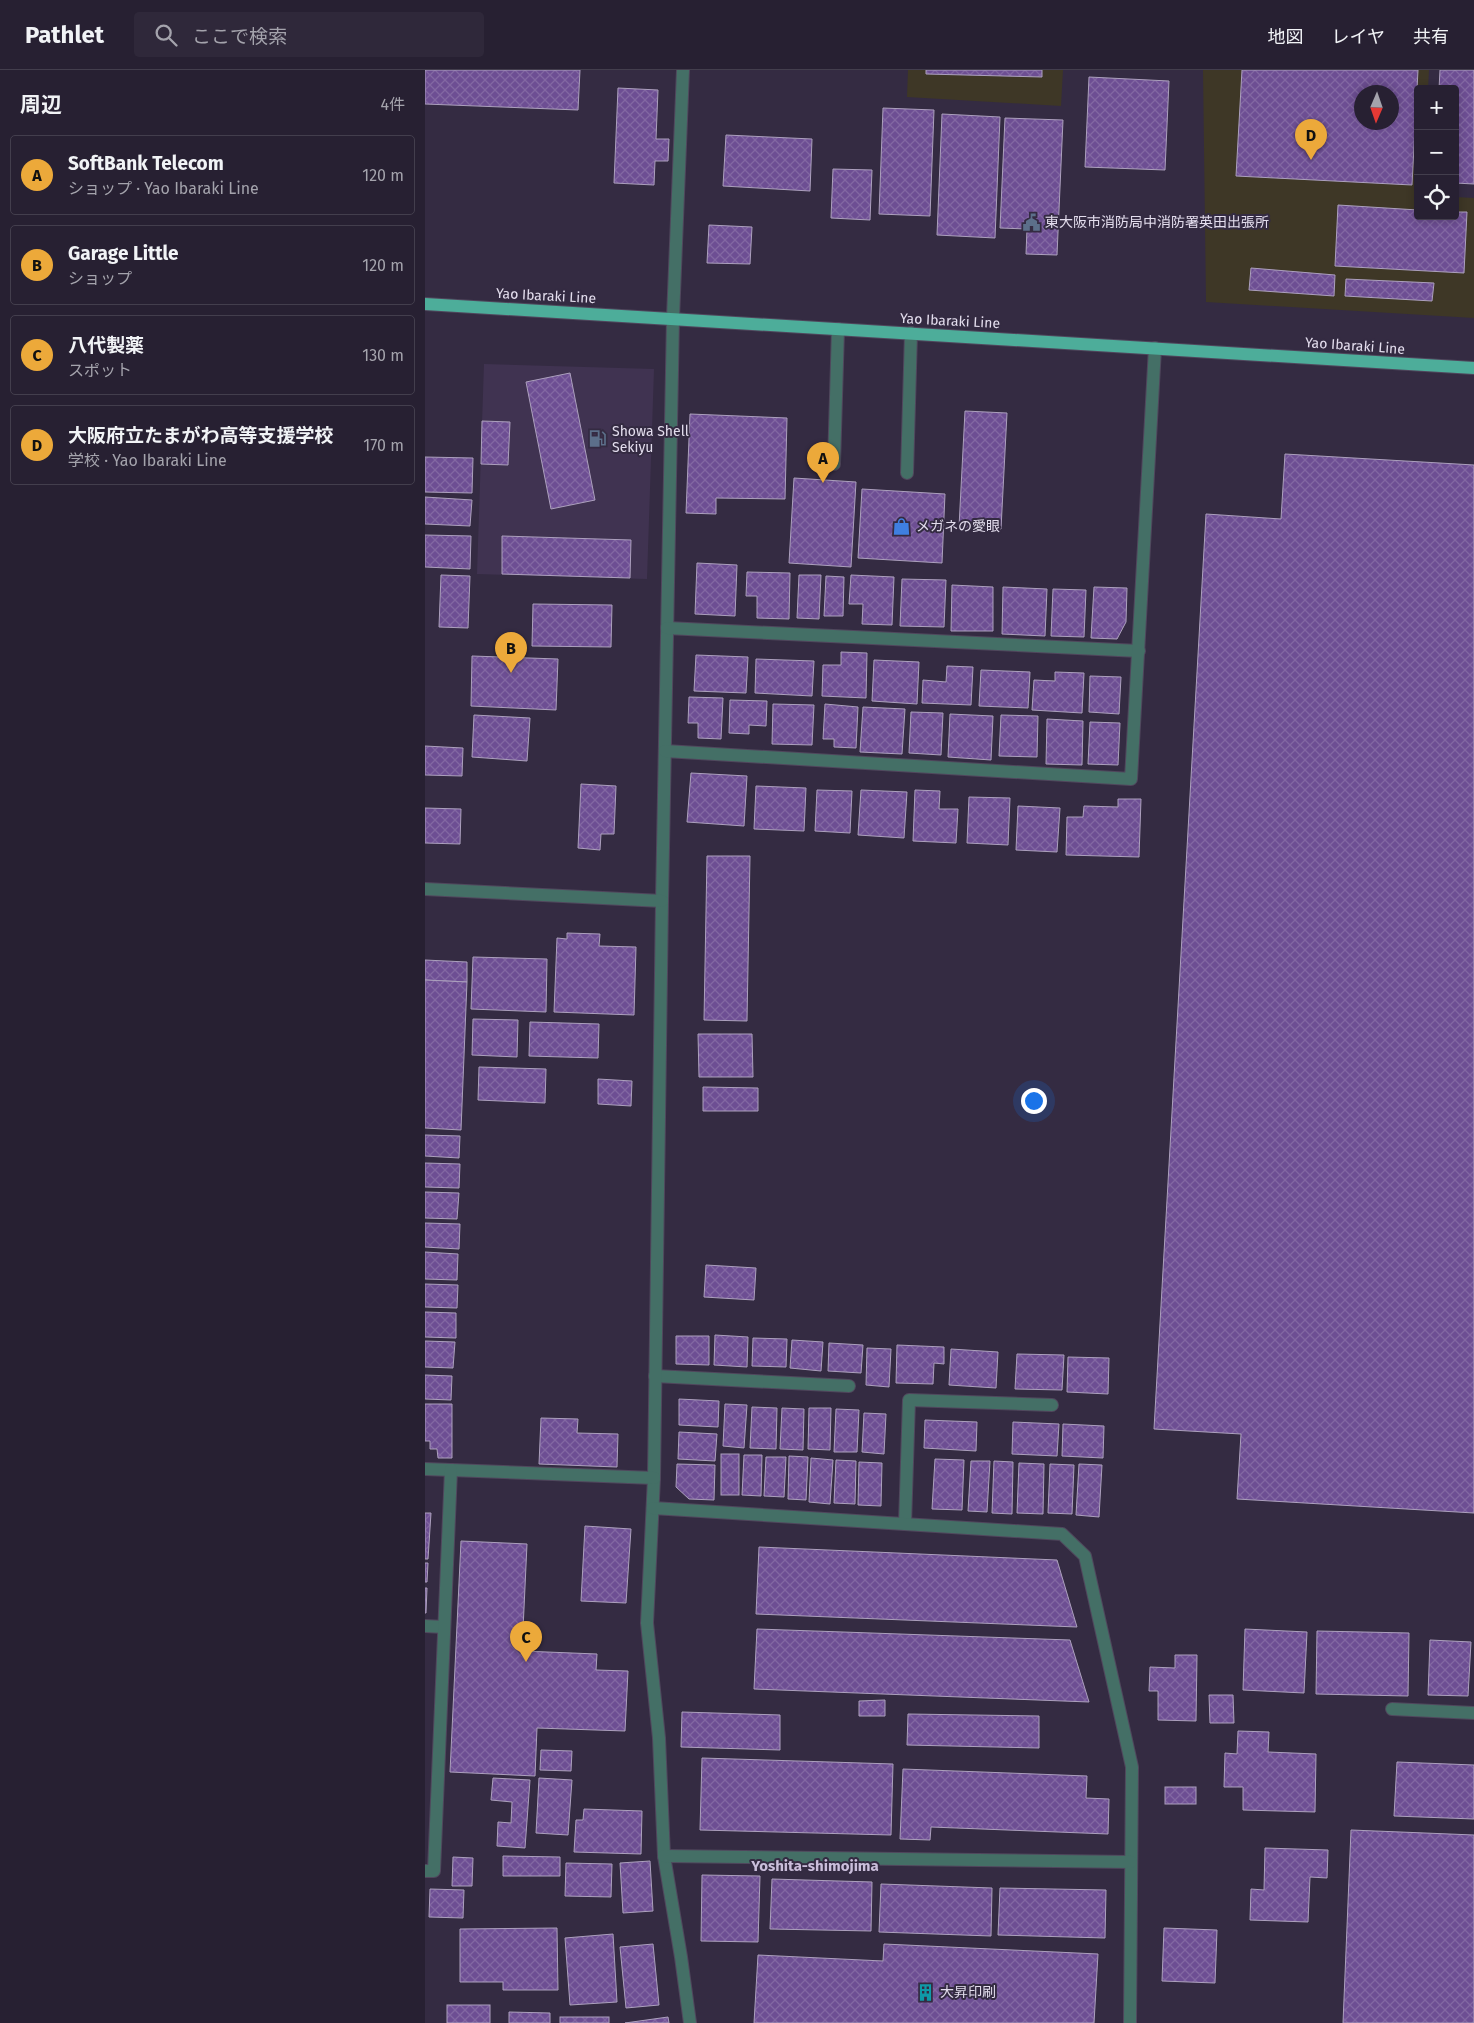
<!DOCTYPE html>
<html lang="ja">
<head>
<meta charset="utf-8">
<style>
	body { margin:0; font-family:"Fira Sans","Noto Sans JP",sans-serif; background:#2f283a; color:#f1f3f6 }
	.controls { position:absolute; right:15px; top:15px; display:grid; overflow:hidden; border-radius:5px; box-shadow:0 2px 8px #0003 }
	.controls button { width:45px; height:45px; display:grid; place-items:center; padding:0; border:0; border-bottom:1px solid #433e4d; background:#272032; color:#f1f3f6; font:25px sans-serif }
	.compass { position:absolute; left:929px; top:15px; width:45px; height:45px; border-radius:50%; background:#272032; box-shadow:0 2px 8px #0003; rotate:182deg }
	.you { position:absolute; left:608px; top:1030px; width:18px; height:18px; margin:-12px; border:4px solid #fff; border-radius:50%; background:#1a73e8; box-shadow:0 0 0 8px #1a73e833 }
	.badge { display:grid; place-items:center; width:32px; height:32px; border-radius:50%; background:#eca93a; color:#111; font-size:16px; font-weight:700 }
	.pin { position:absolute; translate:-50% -41px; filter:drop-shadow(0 1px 2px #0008) }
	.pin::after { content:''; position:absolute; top:26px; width:18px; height:15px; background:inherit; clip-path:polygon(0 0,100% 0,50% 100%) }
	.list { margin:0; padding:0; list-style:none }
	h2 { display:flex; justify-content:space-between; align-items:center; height:65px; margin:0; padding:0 20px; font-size:21px }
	h2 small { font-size:16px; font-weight:400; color:#a4a3ac }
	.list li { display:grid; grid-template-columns:32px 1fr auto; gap:15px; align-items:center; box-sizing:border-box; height:80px; margin:0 10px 10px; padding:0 10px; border:1px solid #433e4d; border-radius:5px }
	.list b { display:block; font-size:19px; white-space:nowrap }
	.list p { margin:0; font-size:16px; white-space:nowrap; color:#a4a3ac }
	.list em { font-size:16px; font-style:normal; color:#a4a3ac }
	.icon { flex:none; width:28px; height:28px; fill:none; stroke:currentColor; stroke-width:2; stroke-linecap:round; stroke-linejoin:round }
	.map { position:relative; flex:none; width:1049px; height:1953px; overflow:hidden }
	header { display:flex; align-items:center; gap:30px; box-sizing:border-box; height:70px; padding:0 25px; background:#272032; border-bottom:1px solid #433e4d }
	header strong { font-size:24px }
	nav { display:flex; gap:28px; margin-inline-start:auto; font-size:18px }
	.search { width:350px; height:45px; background:#2f283a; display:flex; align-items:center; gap:12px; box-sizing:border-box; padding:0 18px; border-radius:5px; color:#a4a3ac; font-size:19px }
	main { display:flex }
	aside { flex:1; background:#272032 }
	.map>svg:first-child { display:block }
	.built { fill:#403351 }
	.education { fill:#3e3726; fill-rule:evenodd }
	.building { fill:url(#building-cross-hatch); stroke:#aca0bd; fill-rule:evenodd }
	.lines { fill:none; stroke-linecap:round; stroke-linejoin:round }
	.service-casing { stroke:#50475d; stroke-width:14 }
	.minor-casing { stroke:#50475d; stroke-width:14 }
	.primary-casing { stroke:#50475d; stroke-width:14 }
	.service { stroke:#446f66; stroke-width:12 }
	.minor { stroke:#446f66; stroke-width:12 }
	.primary { stroke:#4dad9a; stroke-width:12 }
	.labels { text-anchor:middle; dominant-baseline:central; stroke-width:4; stroke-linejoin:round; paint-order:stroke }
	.poi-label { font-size:14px; fill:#e3dded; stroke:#342b42; text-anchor:start }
	.street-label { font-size:14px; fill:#e3dded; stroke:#342b42 }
	.neighbourhood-label { font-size:15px; font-weight:bold; fill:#cabedb; stroke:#342b42 }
</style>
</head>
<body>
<header>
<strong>Pathlet</strong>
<div class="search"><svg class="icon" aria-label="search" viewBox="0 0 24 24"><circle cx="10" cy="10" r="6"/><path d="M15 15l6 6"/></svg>ここで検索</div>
<nav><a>地図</a><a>レイヤ</a><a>共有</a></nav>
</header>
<main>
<aside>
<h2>周辺<small>4件</small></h2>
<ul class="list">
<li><span class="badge">A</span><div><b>SoftBank Telecom</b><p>ショップ · Yao Ibaraki Line</p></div><em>120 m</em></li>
<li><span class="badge">B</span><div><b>Garage Little</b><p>ショップ</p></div><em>120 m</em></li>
<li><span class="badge">C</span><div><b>八代製薬</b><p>スポット</p></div><em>130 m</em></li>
<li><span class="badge">D</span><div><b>大阪府立たまがわ高等支援学校</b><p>学校 · Yao Ibaraki Line</p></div><em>170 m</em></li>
</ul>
</aside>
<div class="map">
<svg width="1049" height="1953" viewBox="0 0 1049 1953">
	<defs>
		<pattern id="building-cross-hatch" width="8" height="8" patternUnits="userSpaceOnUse" patternTransform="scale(1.25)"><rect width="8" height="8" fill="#6d4e93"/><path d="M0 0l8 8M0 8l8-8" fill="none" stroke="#8267a2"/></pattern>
	</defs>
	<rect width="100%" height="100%" fill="#342b42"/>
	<!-- built -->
	<polygon class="built" points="59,294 229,299 222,509 52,504"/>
	<!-- education -->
	<g class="education">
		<polygon points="483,0 638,0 636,36 482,27"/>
		<path d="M778,0H1004L1003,19H993V146H1030V127L1049,128V248L781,232ZM936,22H966V52H936Z"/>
	</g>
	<!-- building -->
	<g class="building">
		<polygon points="0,0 155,0 153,40 0,34"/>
		<polygon points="501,0 617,0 617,7 501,4"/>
		<path d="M817,0H993L987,115L811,106ZM936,22H966V52H936Z"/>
		<polygon points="1015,0 1049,0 1049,114 1030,113 1030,19 1014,19"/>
		<polygon points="664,7 744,11 740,100 660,97"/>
		<polygon points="193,18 233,20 231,69 244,69 243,91 230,91 229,115 189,113"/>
		<polygon points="458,38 509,40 505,146 454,144"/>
		<polygon points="517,44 575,47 570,168 512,165"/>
		<polygon points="580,48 638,50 632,185 601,184 602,159 575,158"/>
		<polygon points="301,65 387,69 385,121 298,116"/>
		<polygon points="408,99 447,100 445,150 406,148"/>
		<polygon points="913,135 993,140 993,146 1030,146 1030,142 1042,142 1039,203 910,196"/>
		<polygon points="284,155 327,157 325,194 282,193"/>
		<polygon points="826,198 910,205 909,226 824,220"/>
		<polygon points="921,209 1009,213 1007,231 920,226"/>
		<polygon points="145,303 170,430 126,439 101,312"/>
		<polygon points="540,341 582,343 576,459 534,457"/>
		<polygon points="265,344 362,348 360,429 291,428 291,444 261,443"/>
		<polygon points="57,351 85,352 83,395 56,394"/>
		<polygon points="860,384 1049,395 1049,1443 812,1429 816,1364 729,1359 781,444 856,449"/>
		<polygon points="0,387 48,388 47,423 0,422"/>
		<polygon points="369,408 431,412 426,497 364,493"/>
		<polygon points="437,419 520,424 517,493 433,488"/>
		<polygon points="0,427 47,430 45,456 0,454"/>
		<polygon points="0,465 46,466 45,499 0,497"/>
		<polygon points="77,466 206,470 205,508 77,504"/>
		<polygon points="272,493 312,495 310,546 270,544"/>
		<polygon points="322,502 365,503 364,549 332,548 332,526 321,526"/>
		<polygon points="16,505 45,506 43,558 14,557"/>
		<polygon points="374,505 396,505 394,549 372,548"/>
		<polygon points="426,505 469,507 467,555 437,554 438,534 424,534"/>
		<polygon points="401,506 419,507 418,546 399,546"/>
		<polygon points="477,509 521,510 519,557 475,556"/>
		<polygon points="527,515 568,517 568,561 526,561"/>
		<polygon points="578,517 622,519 620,566 577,564"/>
		<polygon points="669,517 702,518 701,552 692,569 666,568"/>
		<polygon points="628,519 661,520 659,567 626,566"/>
		<polygon points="108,534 187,535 186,577 107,576"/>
		<polygon points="416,582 442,583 441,628 397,626 398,595 416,595"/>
		<polygon points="271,585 323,587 321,623 269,621"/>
		<polygon points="47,586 133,589 131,640 46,636"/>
		<polygon points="331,589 389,591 387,626 330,623"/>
		<polygon points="449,590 494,592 492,634 447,631"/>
		<polygon points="522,596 548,597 546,635 497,633 498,610 521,612"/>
		<polygon points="556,600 605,602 603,638 554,636"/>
		<polygon points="630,602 659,603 657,643 607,640 609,610 630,611"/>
		<polygon points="665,606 696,607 694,644 664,642"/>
		<polygon points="264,627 298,628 296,669 273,668 273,653 263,653"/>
		<polygon points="305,630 342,631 341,656 324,655 324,664 304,663"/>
		<polygon points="348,634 389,635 387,675 347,674"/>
		<polygon points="400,634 433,637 431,678 409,677 409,669 398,669"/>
		<polygon points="438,637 480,639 477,684 435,682"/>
		<polygon points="486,642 518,643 516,685 484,683"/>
		<polygon points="525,644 568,646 566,690 523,687"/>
		<polygon points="49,645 105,648 102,691 47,687"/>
		<polygon points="576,645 613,646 612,687 574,686"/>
		<polygon points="622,649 658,651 657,695 621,694"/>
		<polygon points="665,652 695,653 693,695 663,694"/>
		<polygon points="0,676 38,678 37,706 0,705"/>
		<polygon points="266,703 322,706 319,756 262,752"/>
		<polygon points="156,714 191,716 189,764 176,764 175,780 153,778"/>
		<polygon points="331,716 381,718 379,761 329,759"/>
		<polygon points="392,720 427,721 425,763 390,761"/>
		<polygon points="436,720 482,722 479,768 433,765"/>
		<polygon points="490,720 515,721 514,739 533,739 531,773 488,771"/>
		<polygon points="544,727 585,728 583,775 542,773"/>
		<polygon points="693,729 716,729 714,787 641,785 642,747 658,747 659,736 693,737"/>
		<polygon points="593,736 635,738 632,782 591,780"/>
		<polygon points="0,738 36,739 35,774 0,773"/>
		<polygon points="282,786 325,786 322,951 279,950"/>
		<polygon points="142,863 175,864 174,876 211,877 209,945 129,942 132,868 142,869"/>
		<polygon points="48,887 122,889 121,942 46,939"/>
		<polygon points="0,890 42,892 42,912 0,910"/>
		<polygon points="0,910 42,912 36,1060 0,1058"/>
		<polygon points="48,949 93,950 92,987 47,985"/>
		<polygon points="105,952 174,954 173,988 104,986"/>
		<polygon points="273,964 327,964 328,1007 274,1007"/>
		<polygon points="54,997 121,999 120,1033 53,1030"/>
		<polygon points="173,1009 207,1011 206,1036 173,1034"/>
		<polygon points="278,1017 333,1018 333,1041 278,1041"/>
		<polygon points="0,1065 35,1066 34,1088 0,1086"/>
		<polygon points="0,1093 35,1094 34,1118 0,1117"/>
		<polygon points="0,1122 34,1123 32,1149 0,1148"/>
		<polygon points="0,1153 35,1154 34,1179 0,1177"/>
		<polygon points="0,1182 33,1184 32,1210 0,1209"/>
		<polygon points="281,1195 331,1198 329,1230 279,1227"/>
		<polygon points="0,1214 33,1215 32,1238 0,1237"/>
		<polygon points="0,1242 31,1243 31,1268 0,1267"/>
		<polygon points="290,1265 323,1267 322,1297 289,1295"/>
		<polygon points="251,1266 284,1266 284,1295 251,1294"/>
		<polygon points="328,1268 362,1269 361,1297 327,1296"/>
		<polygon points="367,1270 398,1272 396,1301 365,1298"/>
		<polygon points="0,1271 30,1272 28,1298 0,1297"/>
		<polygon points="404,1273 438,1275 436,1303 403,1301"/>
		<polygon points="472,1275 519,1277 519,1294 509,1293 508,1314 471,1313"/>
		<polygon points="442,1278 466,1279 464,1317 441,1315"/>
		<polygon points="526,1279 573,1282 571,1318 524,1315"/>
		<polygon points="592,1284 639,1285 637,1320 590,1319"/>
		<polygon points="643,1287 684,1288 683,1324 642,1322"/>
		<polygon points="0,1305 27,1306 26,1330 0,1329"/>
		<polygon points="254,1329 294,1331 293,1357 254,1355"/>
		<polygon points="0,1334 27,1334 27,1388 13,1388 12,1379 5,1379 5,1371 0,1371"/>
		<polygon points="300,1334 322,1335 319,1378 298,1376"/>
		<polygon points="327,1337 352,1338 351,1379 325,1378"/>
		<polygon points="357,1338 379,1339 378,1380 355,1379"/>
		<polygon points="384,1338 406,1338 405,1380 383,1379"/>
		<polygon points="411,1339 434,1340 432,1382 409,1382"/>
		<polygon points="439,1343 461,1344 459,1384 437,1382"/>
		<polygon points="116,1348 153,1349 152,1363 193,1364 192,1397 114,1394"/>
		<polygon points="500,1350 552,1352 551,1381 499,1378"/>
		<polygon points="588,1352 634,1354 632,1386 587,1384"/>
		<polygon points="638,1354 679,1356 678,1388 637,1386"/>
		<polygon points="254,1362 292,1364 290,1391 253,1389"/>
		<rect x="296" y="1384" width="18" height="41"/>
		<polygon points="319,1385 337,1385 336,1426 317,1425"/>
		<polygon points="364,1386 383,1387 381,1430 363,1429"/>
		<polygon points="341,1387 361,1387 359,1427 339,1426"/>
		<polygon points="386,1388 408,1390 405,1434 384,1432"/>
		<polygon points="510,1389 539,1390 537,1440 507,1439"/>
		<polygon points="411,1390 431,1391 430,1434 409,1433"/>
		<polygon points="546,1391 565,1391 562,1442 543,1441"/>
		<polygon points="569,1391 588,1392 587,1444 567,1443"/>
		<polygon points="434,1392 457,1393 456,1436 433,1435"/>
		<polygon points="594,1393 619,1394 618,1444 592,1443"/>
		<polygon points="252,1394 290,1395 289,1430 264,1429 251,1417"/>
		<polygon points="625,1394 649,1395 647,1444 623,1443"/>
		<polygon points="654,1394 677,1395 674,1447 651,1445"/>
		<polygon points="0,1443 6,1443 3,1489 0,1489"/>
		<polygon points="160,1456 206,1459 201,1533 156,1531"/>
		<polygon points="36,1471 102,1474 97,1581 172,1584 171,1600 203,1601 200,1661 112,1658 110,1706 25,1702"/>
		<polygon points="334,1477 632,1490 652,1557 331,1544"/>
		<polygon points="0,1493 3,1493 2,1512 0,1512"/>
		<polygon points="0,1518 2,1518 1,1543 0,1543"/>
		<polygon points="332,1559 645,1570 664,1632 329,1619"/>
		<polygon points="820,1559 882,1562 879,1623 818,1620"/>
		<polygon points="892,1561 984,1563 983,1626 891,1624"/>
		<polygon points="1005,1570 1046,1572 1043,1626 1003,1625"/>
		<polygon points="750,1585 772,1585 771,1651 733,1650 733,1621 724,1621 725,1597 750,1598"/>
		<polygon points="784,1625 808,1625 809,1653 785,1653"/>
		<polygon points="460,1630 460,1646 434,1646 434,1631"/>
		<polygon points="257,1642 355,1645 355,1680 256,1677"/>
		<polygon points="483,1644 614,1646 614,1678 482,1675"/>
		<polygon points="813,1661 844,1662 843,1682 891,1684 890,1742 818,1740 818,1717 799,1717 800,1683 812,1684"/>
		<polygon points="116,1680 147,1681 146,1701 115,1700"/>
		<polygon points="277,1688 468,1694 466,1765 275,1760"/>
		<polygon points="972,1692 1049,1695 1049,1749 969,1746"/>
		<polygon points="478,1699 662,1706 661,1728 684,1729 683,1764 506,1757 505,1770 475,1769"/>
		<polygon points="68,1708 105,1710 100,1778 72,1776 73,1752 86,1753 87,1732 66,1730"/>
		<polygon points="114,1708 147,1710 143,1765 111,1763"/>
		<rect x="740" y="1717" width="31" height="17"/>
		<polygon points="159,1739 217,1741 216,1784 149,1782 151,1750 158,1750"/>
		<polygon points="926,1760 1049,1765 1049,1953 918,1953"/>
		<polygon points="840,1778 903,1780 902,1808 885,1807 883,1852 825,1850 826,1819 839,1820"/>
		<polygon points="78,1786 135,1787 135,1806 78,1806"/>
		<polygon points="28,1787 48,1788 47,1816 27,1816"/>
		<polygon points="225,1791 228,1841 198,1843 195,1793"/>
		<polygon points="141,1793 187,1794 186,1827 140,1826"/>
		<polygon points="277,1805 335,1806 333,1872 276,1871"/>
		<polygon points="347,1809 447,1812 446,1861 345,1859"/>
		<polygon points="456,1814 567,1818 566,1866 454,1862"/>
		<polygon points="575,1818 681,1820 680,1868 573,1865"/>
		<polygon points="5,1819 39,1820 38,1848 4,1847"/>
		<polygon points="132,1858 133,1920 78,1920 78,1912 35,1912 35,1859"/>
		<polygon points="739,1858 792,1860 790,1913 737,1911"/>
		<polygon points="188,1864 192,1932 145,1935 140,1868"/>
		<polygon points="228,1874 234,1935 201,1938 195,1877"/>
		<polygon points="459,1874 673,1884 669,1953 329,1953 333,1885 458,1891"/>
		<rect x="22" y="1935" width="43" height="18"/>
		<polygon points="84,1942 125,1943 125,1953 84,1953"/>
		<rect x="135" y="1947" width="49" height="6"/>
		<polygon points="243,1947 244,1953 200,1953"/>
	</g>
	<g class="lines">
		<defs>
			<g id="service">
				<polyline points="409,394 413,259"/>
				<polyline points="482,403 486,263"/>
				<polyline points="230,1306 424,1316"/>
				<polyline points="480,1454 484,1330 627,1335"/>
				<polyline points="0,1556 19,1557"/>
			</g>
			<g id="minor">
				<polyline points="258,0 248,248 237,831 229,1408 222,1553 234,1668 239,1786 256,1887 265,1953"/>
				<polyline points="242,558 714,581"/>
				<polyline points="240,681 706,709 730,278"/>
				<polyline points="0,819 237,831"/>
				<polyline points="0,1399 229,1408"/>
				<polyline points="228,1438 637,1464 660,1486 707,1697 705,1953"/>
				<polyline points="967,1639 1049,1643"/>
				<polyline points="239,1786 706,1792"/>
				<polyline points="0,1801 9,1801 26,1400"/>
			</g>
			<polyline id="primary" points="0,234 1049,298"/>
		</defs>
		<!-- service casing -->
		<use href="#service" class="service-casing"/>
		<!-- minor casing -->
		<use href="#minor" class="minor-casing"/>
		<!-- primary casing -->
		<use href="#primary" class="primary-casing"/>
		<!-- service -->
		<use href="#service" class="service"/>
		<!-- minor -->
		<use href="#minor" class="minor"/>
		<!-- primary -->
		<use href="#primary" class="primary"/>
	</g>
	<!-- icons -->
	<defs>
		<symbol id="civic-bare" viewBox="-9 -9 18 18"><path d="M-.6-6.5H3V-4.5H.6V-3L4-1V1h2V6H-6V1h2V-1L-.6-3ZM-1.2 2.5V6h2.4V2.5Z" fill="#5c6f8a" stroke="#342b42" stroke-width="2.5" paint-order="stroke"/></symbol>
		<symbol id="fuel-bare" viewBox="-9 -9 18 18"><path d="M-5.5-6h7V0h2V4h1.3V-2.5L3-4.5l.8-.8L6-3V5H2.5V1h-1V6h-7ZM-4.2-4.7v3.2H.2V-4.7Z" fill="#5c6f8a" stroke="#342b42" stroke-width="2.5" paint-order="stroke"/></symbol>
		<symbol id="shop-bare" viewBox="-9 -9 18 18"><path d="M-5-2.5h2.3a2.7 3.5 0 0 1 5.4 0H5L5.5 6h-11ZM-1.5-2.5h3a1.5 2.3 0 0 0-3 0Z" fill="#3f7fe0" stroke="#342b42" stroke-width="2.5" paint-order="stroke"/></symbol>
		<symbol id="building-bare" viewBox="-9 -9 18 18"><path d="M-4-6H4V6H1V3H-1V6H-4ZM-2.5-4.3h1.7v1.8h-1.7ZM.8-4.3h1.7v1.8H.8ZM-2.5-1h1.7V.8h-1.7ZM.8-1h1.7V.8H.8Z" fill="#0f9aa8" stroke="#342b42" stroke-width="2.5" paint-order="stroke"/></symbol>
	</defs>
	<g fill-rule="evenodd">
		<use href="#civic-bare" x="594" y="140" width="25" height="25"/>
		<use href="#fuel-bare" x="160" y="356" width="25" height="25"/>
		<use href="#shop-bare" x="464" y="444" width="25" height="25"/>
		<use href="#building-bare" x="488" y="1910" width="25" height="25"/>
	</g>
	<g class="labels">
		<!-- poi labels -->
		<g class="poi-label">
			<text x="620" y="152">東大阪市消防局中消防署英田出張所</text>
			<text x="187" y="361">Showa Shell<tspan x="187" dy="16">Sekiyu</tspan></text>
			<text x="491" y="456">メガネの愛眼</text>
			<text x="515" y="1922">大昇印刷</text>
		</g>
		<!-- street labels -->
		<g class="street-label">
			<text transform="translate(121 226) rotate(3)">Yao Ibaraki Line</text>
			<text transform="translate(525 251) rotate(3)">Yao Ibaraki Line</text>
			<text transform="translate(930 276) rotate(4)">Yao Ibaraki Line</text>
		</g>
		<!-- neighbourhood labels -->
		<g class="neighbourhood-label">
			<text x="390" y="1796">Yoshita-shimojima</text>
		</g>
	</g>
</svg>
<div class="controls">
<button>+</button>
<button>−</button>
<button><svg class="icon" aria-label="locate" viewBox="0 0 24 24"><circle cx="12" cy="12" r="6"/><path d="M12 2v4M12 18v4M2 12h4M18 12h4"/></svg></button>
</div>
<svg class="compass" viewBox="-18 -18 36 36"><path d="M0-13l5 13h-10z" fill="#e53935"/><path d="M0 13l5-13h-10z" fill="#a4a3ac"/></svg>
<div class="you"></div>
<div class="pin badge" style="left:398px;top:413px">A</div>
<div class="pin badge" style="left:86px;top:603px">B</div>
<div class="pin badge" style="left:101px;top:1592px">C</div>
<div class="pin badge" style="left:886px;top:90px">D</div>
</div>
</main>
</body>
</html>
